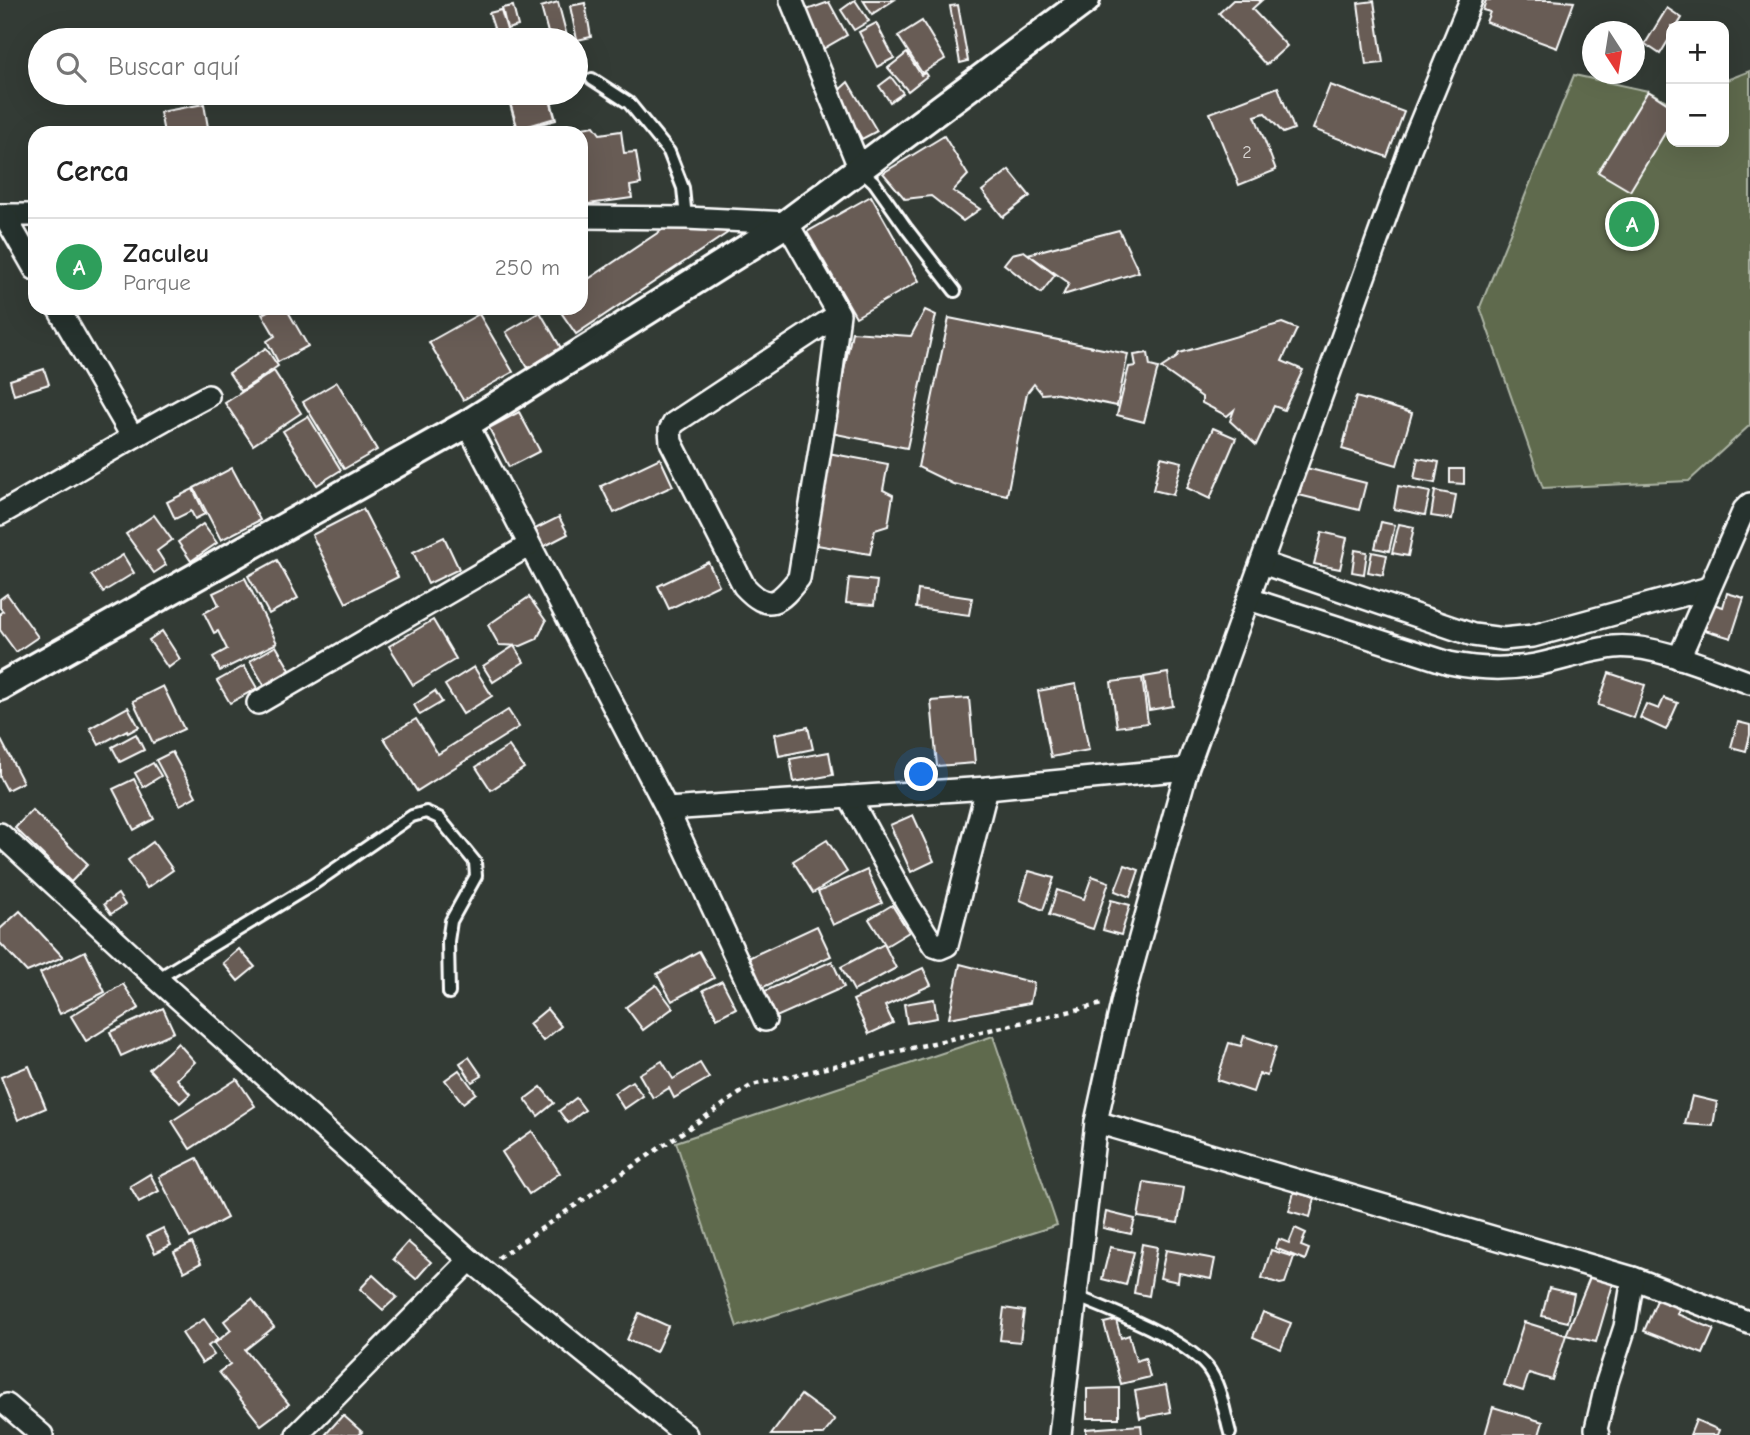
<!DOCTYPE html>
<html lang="es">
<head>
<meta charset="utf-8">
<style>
	body { margin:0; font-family:"Comic Neue",sans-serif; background:#f6f6f6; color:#222 }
	.controls { position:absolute; right:21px; top:21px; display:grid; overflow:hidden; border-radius:14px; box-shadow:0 7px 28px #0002 }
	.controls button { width:63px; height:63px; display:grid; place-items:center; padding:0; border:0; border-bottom:2px solid #e0e0e0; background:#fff; color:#222; font:35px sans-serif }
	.compass { position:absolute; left:1582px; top:21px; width:63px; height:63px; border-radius:50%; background:#fff; box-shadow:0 7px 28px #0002; rotate:168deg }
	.you { position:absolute; left:922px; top:775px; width:24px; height:24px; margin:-18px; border:5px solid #fff; border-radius:50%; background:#1a73e8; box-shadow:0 0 0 10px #1a73e833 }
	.badge { display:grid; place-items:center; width:46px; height:46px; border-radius:50%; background:#857141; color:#fff; font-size:23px; font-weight:700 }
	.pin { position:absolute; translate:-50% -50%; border:4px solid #fff; box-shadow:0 2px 7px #0006 }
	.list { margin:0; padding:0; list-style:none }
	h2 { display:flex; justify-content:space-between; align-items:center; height:91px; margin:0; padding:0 28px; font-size:30px }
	h2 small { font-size:23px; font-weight:400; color:#767676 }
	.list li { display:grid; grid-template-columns:46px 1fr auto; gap:21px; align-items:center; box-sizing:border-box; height:98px; padding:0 28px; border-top:2px solid #e0e0e0 }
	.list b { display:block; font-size:26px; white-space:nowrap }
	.list p { margin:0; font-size:23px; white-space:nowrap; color:#767676 }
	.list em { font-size:23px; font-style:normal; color:#767676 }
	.icon { flex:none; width:38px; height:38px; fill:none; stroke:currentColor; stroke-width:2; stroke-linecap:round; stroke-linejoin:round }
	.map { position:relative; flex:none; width:1750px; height:1435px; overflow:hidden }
	.search { position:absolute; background:#fff; box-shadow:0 7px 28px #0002; left:28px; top:28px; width:560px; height:77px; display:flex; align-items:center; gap:18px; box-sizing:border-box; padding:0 24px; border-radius:38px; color:#767676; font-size:26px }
	.panel { position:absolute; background:#fff; box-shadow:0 7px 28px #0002; left:28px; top:126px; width:560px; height:189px; border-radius:21px }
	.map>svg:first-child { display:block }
	.green { fill:#5e6b4d; stroke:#aeb5a6; stroke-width:2 }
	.building { fill:#675b55; stroke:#fff; stroke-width:2 }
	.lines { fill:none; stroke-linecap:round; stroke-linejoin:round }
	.service-casing { stroke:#fff; stroke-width:16 }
	.minor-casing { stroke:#fff; stroke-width:26 }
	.tertiary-casing { stroke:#fff; stroke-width:32 }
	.path { stroke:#fff; stroke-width:4.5; stroke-dasharray:5 5; stroke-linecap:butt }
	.service { stroke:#26332d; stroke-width:10 }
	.minor { stroke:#26332d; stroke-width:21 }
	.tertiary { stroke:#26332d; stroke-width:26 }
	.labels { text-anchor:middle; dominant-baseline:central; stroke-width:5; stroke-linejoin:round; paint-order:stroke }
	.number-label { font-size:18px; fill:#d9d6d4 }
</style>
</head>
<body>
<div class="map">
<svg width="1750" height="1435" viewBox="0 0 1750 1435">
	<rect width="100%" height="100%" fill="#333b35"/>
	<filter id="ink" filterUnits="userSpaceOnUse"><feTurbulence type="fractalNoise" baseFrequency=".0143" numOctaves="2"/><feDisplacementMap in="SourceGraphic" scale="14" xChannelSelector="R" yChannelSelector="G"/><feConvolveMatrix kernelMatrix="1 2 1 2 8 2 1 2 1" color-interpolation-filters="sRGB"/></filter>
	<g filter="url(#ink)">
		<!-- green -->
		<g class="green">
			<polygon points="1750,71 1750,425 1689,481 1543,488 1480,307 1574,75 1648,91 1668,102 1671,101 1671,142 1724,142 1724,81"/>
			<polygon points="993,1036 1057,1225 737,1327 676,1142"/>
		</g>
		<!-- building -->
		<g class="building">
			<polygon points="855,0 869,21 854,30 841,10"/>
			<polygon points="863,0 894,0 872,14"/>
			<polygon points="1233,0 1262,0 1252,9 1287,46 1266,65 1219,13"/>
			<polygon points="1486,0 1551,0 1574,2 1557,48 1486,22 1490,12 1483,10"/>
			<polygon points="1374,1 1383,63 1366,65 1358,3"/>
			<polygon points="558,2 568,40 550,40 541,7"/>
			<polygon points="829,2 847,35 821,50 801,12"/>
			<polygon points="585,3 591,37 577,40 570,6"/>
			<polygon points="958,5 968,61 960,63 950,6"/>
			<polygon points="513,6 518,26 507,29 502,8"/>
			<polygon points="1667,8 1682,18 1677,26 1671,26 1671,36 1660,54 1645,44"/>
			<polygon points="501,10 510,40 498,40 489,13"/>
			<polygon points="922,21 945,59 922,73 898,36"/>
			<polygon points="876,23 894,58 877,67 859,32"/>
			<polygon points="907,53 921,75 925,73 927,76 908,91 888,68"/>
			<polygon points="891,77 903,93 890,102 879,86"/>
			<polygon points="848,82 877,131 862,139 836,93"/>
			<polygon points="1330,85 1404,112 1387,157 1313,129"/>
			<polygon points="1278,87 1294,129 1283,133 1265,113 1255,116 1276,170 1239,185 1210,113"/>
			<polygon points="1648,91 1671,106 1671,123 1630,191 1598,172"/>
			<polygon points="507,93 549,93 556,120 517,130"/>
			<polygon points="507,93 548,93 555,118 518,129"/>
			<polygon points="204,104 209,133 164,133 160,112"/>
			<polygon points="594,126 600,134 621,131 624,153 636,152 641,184 630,186 632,198 581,205 581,144 584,143 582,128"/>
			<polygon points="944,136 968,175 953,191 980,209 963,221 931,196 905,199 883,173"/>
			<polygon points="1009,170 1030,196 1003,217 982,191"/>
			<polygon points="871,196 919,281 856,317 807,232"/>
			<polygon points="665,228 732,230 576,334 558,308 581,308 581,284"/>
			<polygon points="1119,230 1139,272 1063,295 1069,283 1028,254"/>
			<polygon points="1024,251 1055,275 1041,293 1004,264 1012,254"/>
			<polygon points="273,308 286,308 308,346 278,362 267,341 275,336 262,314"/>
			<polygon points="925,310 936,315 907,448 831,433 852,332 911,336"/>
			<polygon points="540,312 561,348 528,368 506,332"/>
			<polygon points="479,314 513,372 463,400 429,342"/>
			<polygon points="949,318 1128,354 1117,406 1053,393 1042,394 1034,384 1027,393 1007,495 953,484 918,467"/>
			<polygon points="1282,323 1297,329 1282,361 1303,370 1284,410 1274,406 1256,445 1230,421 1234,410 1227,416 1202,403 1202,397 1161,368 1176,358 1179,353"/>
			<polygon points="266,348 278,366 241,391 229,373"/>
			<polygon points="1148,353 1150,366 1158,368 1144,422 1117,415 1129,367 1136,366 1134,355"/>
			<polygon points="44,369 49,384 14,395 10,380"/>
			<polygon points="274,371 301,413 253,445 225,403"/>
			<polygon points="337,382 377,450 344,469 303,402"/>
			<polygon points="1356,397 1412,413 1397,465 1342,449"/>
			<polygon points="519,412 540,451 509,467 489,428"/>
			<polygon points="308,416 341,470 317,485 283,431"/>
			<polygon points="1213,428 1236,438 1210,499 1187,488"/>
			<polygon points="828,453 888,464 883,490 893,495 888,526 875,530 870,554 811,544"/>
			<polygon points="1161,457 1182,462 1173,495 1153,490"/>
			<polygon points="660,458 673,486 614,513 601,486"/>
			<polygon points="1418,458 1439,462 1435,483 1414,479"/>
			<polygon points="232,468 260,520 221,540 194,488"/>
			<polygon points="1306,468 1366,483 1359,510 1299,495"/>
			<polygon points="1450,469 1464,469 1464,484 1450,483"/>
			<polygon points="1398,486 1430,492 1425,515 1394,509"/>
			<polygon points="193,489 205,514 195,519 191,511 175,519 167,502"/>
			<polygon points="1435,491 1456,495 1452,519 1431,516"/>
			<polygon points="363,509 398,577 346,603 312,535"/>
			<polygon points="154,515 172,540 157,551 166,565 154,573 126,534"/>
			<polygon points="559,517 568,534 543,547 535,529"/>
			<polygon points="1381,522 1395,525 1389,551 1375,548"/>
			<polygon points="203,524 217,543 191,561 178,542"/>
			<polygon points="1399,524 1414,527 1408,556 1392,553"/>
			<polygon points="1322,532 1347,538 1340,569 1314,564"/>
			<polygon points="444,537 459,569 428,584 413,552"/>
			<polygon points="1355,550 1367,552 1364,574 1352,572"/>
			<polygon points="1372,552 1387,555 1383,575 1368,572"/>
			<polygon points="123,555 134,573 103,592 91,575"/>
			<polygon points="277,560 298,598 269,614 248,576"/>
			<polygon points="708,562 719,585 669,609 658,586"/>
			<polygon points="245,578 277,643 220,671 213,657 227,649 218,631 214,633 204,613 219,605 213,593"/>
			<polygon points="849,578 877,581 874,605 846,603"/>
			<polygon points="918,590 972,598 969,615 916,608"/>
			<polygon points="1727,593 1744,598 1731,638 1705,630 1713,604 1723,607"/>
			<polygon points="7,594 38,637 16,652 0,630 0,613 3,611 0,608 0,599"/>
			<polygon points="529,597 546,621 537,639 521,646 499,645 488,625"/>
			<polygon points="433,620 456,659 413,685 389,646"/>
			<polygon points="162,631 180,659 168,668 149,640"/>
			<polygon points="276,646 290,670 264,685 250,661"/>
			<polygon points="514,646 524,662 493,682 483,666"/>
			<polygon points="244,666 257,688 230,703 217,681"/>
			<polygon points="474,667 492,696 463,714 445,685"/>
			<polygon points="1168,673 1173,706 1149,710 1144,677"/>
			<polygon points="1609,673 1645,685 1634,718 1598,705"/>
			<polygon points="1142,678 1148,723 1117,727 1111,682"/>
			<polygon points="1076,684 1089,750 1051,757 1038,691"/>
			<polygon points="163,686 184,729 153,743 133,701"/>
			<polygon points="435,691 442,702 420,715 414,705"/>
			<polygon points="969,698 975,763 937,766 931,701"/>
			<polygon points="1664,698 1678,703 1666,730 1640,718 1646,704 1659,709"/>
			<polygon points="128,707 139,727 128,733 127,730 99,745 90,728"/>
			<polygon points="508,710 519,727 417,791 384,738 416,719 438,754"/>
			<polygon points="1738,722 1750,725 1750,735 1746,751 1731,747"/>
			<polygon points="808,727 813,749 779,756 775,734"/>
			<polygon points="136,734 144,750 120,762 112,747"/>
			<polygon points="0,738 23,782 7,790 0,777"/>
			<polygon points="509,746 524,768 491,790 476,767"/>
			<polygon points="172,752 196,796 180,805 156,760"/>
			<polygon points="829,752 833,775 794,782 790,759"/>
			<polygon points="153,763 161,776 143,787 135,773"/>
			<polygon points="134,779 154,819 134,830 113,789"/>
			<polygon points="32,810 88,864 71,882 15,828"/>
			<polygon points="913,815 934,861 911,872 890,825"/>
			<polygon points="827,840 847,872 813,893 793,861"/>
			<polygon points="153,842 173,870 147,888 128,860"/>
			<polygon points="1125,865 1139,870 1130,897 1115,891"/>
			<polygon points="867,870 882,903 833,925 818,892"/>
			<polygon points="1029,871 1054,878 1043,910 1020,900"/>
			<polygon points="1092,876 1109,882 1093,929 1049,915 1057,890 1084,899"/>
			<polygon points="118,894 125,905 111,914 104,904"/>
			<polygon points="1111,900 1130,905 1121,935 1103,930"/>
			<polygon points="892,905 909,932 886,946 869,919"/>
			<polygon points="20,911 63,957 27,972 0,943 0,929"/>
			<polygon points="817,926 831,956 757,990 744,960"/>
			<polygon points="884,944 896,968 854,991 841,967"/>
			<polygon points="239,949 255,967 238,981 223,963"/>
			<polygon points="85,951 105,992 60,1014 40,973"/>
			<polygon points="699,951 714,978 672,1001 657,974"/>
			<polygon points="832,961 844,987 774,1018 763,992"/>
			<polygon points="960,964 1034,983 1030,1003 949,1018"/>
			<polygon points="923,968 931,985 885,1006 893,1023 869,1034 853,1000"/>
			<polygon points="722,981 736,1008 717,1018 703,990"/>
			<polygon points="123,984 139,1008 86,1041 71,1016"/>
			<polygon points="656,985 673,1008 643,1030 626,1007"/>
			<polygon points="934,999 937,1018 907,1023 904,1004"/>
			<polygon points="163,1008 174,1032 121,1056 110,1032"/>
			<polygon points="547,1009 561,1026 543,1041 529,1024"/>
			<polygon points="1244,1036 1276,1047 1267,1076 1259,1074 1253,1092 1217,1080 1229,1043 1241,1046"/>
			<polygon points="178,1043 195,1062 177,1079 190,1094 180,1103 149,1069"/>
			<polygon points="469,1057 482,1076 472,1082 460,1063"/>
			<polygon points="662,1061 673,1079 700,1063 709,1078 674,1098 669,1088 653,1098 639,1074"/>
			<polygon points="29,1066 46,1108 18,1120 1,1077"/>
			<polygon points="459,1070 476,1093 463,1103 445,1080"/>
			<polygon points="237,1079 255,1106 190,1149 172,1121"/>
			<polygon points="632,1081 643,1096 624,1109 614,1093"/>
			<polygon points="541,1087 554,1103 538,1116 525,1099"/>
			<polygon points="1692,1096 1717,1102 1713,1126 1685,1124"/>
			<polygon points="576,1098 585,1110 568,1123 559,1111"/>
			<polygon points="532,1131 560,1173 529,1194 502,1152"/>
			<polygon points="197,1158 227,1218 190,1238 159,1177"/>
			<polygon points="150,1174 159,1191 139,1202 130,1186"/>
			<polygon points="1144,1182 1184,1188 1178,1223 1138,1217"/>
			<polygon points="1294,1192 1315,1198 1310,1217 1289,1211"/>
			<polygon points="1106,1212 1135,1219 1131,1234 1103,1228"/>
			<polygon points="163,1228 171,1245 155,1253 147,1236"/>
			<polygon points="1295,1228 1306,1233 1301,1246 1309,1249 1305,1260 1275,1248 1279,1239 1289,1243"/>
			<polygon points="408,1242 431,1262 416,1279 393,1259"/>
			<polygon points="192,1243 201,1263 184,1272 174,1252"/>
			<polygon points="1142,1244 1157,1247 1149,1296 1134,1293"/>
			<polygon points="1110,1247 1134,1252 1126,1285 1102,1279"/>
			<polygon points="1166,1250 1215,1259 1211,1279 1179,1273 1178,1282 1160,1278"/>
			<polygon points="1271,1250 1294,1257 1285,1283 1280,1284 1262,1278"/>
			<polygon points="373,1275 397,1297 383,1310 360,1289"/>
			<polygon points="1590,1277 1613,1284 1596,1342 1566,1335"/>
			<polygon points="1549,1288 1574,1294 1568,1322 1542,1316"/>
			<polygon points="1660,1293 1682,1301 1677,1314 1714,1329 1703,1354 1644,1331"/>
			<polygon points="252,1299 274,1327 245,1350 289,1404 261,1425 219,1372 230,1364 214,1344 231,1330 224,1321"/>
			<polygon points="1004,1308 1024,1311 1020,1342 1000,1340"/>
			<polygon points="1263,1312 1291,1323 1281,1349 1253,1337"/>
			<polygon points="639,1313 668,1326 656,1352 627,1340"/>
			<polygon points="204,1319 218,1339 208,1346 214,1355 202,1363 182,1333"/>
			<polygon points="1116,1320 1121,1338 1129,1335 1136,1361 1145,1358 1150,1377 1121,1384 1104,1323"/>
			<polygon points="1524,1322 1566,1335 1552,1380 1529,1373 1523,1391 1504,1385"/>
			<polygon points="1166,1385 1171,1412 1140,1418 1135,1391"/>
			<polygon points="1119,1388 1119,1418 1087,1418 1087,1389"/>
			<polygon points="801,1395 835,1420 823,1435 771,1435"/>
			<polygon points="1493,1407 1543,1422 1539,1435 1485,1435"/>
			<polygon points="343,1415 362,1432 359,1435 325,1435"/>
			<polygon points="1696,1420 1719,1430 1717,1435 1690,1435"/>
			<polygon points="1141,1425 1142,1435 1086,1435 1086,1429"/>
		</g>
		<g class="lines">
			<defs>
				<g id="service">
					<polyline points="592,79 629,103 669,152 683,188 686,218"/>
					<polyline points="860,169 874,182 907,229 955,291"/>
					<polyline points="157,979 312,885 412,816 426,812 439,818 475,862 476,876 451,921 448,941 449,993"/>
					<path d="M1075,1296C1110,1310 1183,1338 1207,1367C1221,1385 1224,1411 1230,1433"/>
				</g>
				<g id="minor">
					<polyline points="791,0 859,167"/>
					<polyline points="0,215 35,215"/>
					<polyline points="4,215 35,269"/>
					<path d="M581,217L686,218L787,223L839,314L829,394L799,578C779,603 769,613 744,586L671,442L670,430L674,423L839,314"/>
					<polyline points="58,308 132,436"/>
					<polyline points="467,424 667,809 765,1020"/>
					<path d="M0,514C70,475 137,433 208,396"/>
					<polyline points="1262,563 1473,635 1503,639 1533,636 1709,588"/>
					<path d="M1249,599L1449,663C1478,669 1506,670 1535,665C1561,660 1588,650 1614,647C1653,643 1713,670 1750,683"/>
					<polyline points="1679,658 1744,510 1750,504"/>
					<polyline points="258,703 528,546"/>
					<polyline points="849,797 906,901 934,946 940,948 947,945 987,788"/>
					<polyline points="667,809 987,788 1187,769"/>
					<polyline points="0,834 157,979 470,1260 686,1435"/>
					<polyline points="1096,1122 1633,1278 1750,1323"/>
					<polyline points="7,1405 42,1435"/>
					<polyline points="297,1435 470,1260"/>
					<polyline points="1060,1435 1096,1122 1123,999 1187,769 1411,146 1471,0"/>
					<polyline points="1598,1435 1596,1429 1607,1382 1625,1327 1633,1278"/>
				</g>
				<polyline id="tertiary" points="0,687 467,424 787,223 1086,0"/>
			</defs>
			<!-- service casing -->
			<use href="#service" class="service-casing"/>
			<!-- minor casing -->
			<use href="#minor" class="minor-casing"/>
			<!-- tertiary casing -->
			<use href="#tertiary" class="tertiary-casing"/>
			<!-- path -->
			<polyline class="path" points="498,1258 752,1085 1102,1004"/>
			<!-- service -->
			<use href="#service" class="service"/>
			<!-- minor -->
			<use href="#minor" class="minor"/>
			<!-- tertiary -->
			<use href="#tertiary" class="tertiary"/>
		</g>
	</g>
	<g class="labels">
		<!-- number labels -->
		<g class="number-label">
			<text x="1247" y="152">2</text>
		</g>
	</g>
</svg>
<div class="controls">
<button>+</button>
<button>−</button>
</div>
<svg class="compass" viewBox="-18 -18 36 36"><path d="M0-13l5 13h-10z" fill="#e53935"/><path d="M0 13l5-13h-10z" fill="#767676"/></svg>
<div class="you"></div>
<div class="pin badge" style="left:1632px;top:224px;background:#2e9e5b">A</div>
<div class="search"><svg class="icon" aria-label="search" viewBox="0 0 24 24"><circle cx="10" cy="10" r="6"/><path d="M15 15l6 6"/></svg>Buscar aquí</div>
<section class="panel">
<h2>Cerca<small></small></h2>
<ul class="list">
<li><span class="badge" style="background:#2e9e5b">A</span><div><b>Zaculeu</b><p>Parque</p></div><em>250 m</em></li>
</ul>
</section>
</div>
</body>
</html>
